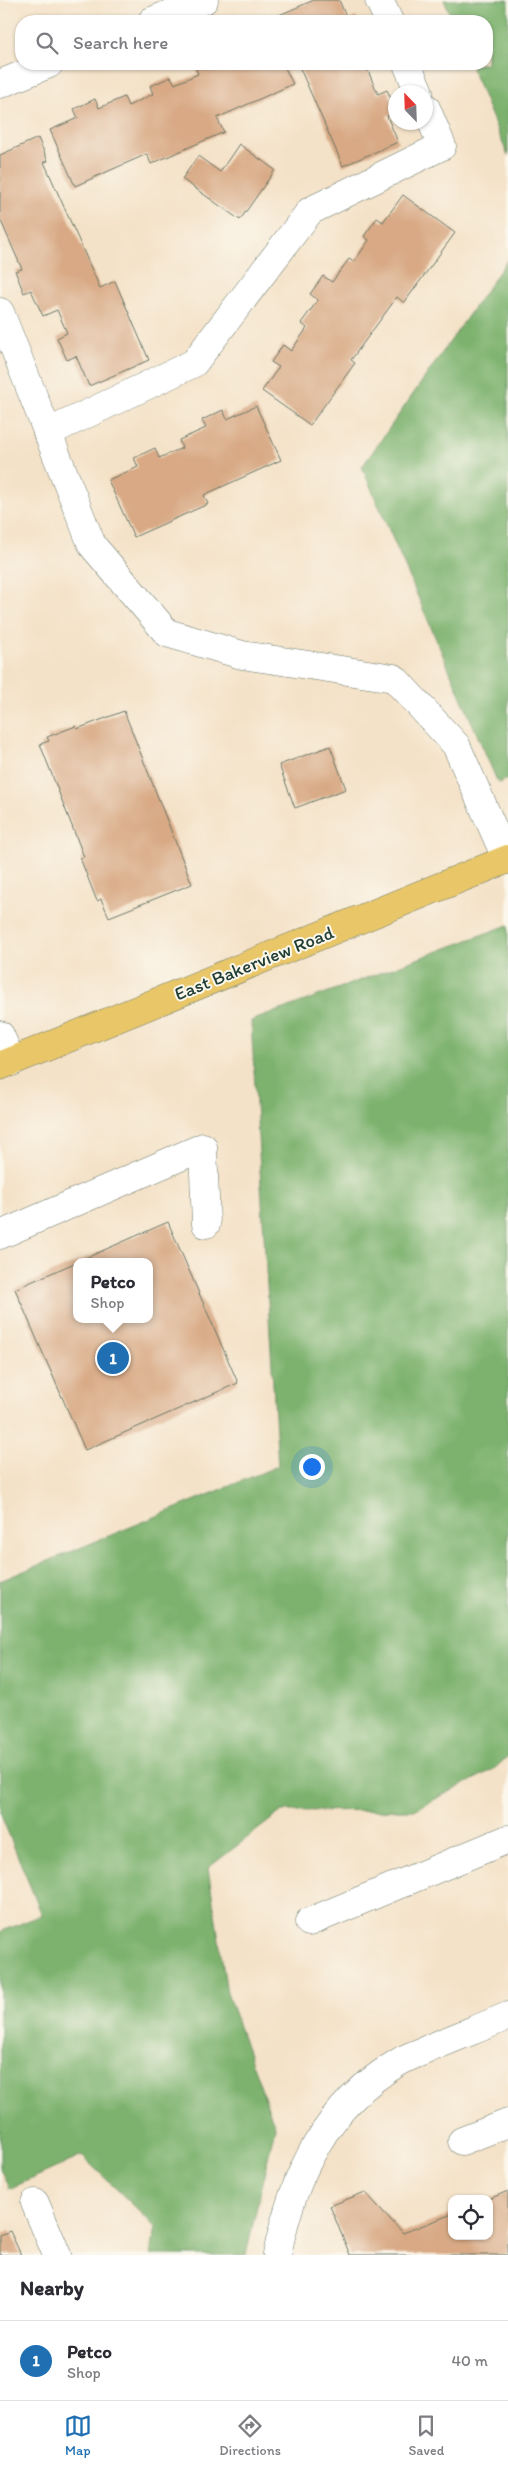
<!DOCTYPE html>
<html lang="en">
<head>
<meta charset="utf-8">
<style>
	body { margin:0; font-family:Itim,sans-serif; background:#f2f2f3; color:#2b2b33 }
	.controls { position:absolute; right:15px; bottom:15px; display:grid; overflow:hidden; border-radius:10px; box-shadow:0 1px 4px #0004 }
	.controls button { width:45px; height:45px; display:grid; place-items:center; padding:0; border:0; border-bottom:1px solid #e1e1e2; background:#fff; color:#2b2b33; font:25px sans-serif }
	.compass { position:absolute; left:388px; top:85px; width:45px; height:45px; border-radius:50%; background:#fff; box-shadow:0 1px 4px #0004; rotate:337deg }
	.you { position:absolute; left:311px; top:1466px; width:18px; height:18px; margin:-12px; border:4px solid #fff; border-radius:50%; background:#1a73e8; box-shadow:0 0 0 8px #1a73e833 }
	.badge { display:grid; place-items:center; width:32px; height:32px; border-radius:50%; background:#1f6fb2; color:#fff; font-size:16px; font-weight:700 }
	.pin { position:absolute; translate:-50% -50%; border:2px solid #fff; box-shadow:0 1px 5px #0006 }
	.popup { position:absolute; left:73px; top:1258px; width:80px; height:65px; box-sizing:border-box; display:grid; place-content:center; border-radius:10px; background:#fff; filter:drop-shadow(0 1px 4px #0005); font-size:16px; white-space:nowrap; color:#7c7c81 }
	.popup b { font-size:19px; color:#2b2b33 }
	.popup::after { content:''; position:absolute; left:50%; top:100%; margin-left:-10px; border:10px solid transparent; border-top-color:#fff }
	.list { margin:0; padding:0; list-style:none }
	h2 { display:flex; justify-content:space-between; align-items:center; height:65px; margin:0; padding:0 20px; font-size:21px }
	h2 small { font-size:16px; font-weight:400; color:#7c7c81 }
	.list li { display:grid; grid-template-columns:32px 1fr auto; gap:15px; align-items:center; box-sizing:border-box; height:80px; padding:0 20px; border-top:1px solid #e1e1e2 }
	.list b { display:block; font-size:19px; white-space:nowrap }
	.list p { margin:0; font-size:16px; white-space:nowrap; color:#7c7c81 }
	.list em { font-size:16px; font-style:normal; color:#7c7c81 }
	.icon { flex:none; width:28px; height:28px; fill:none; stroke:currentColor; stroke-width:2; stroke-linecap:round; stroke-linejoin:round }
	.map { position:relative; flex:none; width:508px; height:2255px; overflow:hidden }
	.search { position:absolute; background:#fff; box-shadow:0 1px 4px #0004; left:15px; right:15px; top:15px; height:55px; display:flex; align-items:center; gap:12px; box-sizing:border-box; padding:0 18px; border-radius:20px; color:#7c7c81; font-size:19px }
	.sheet { height:145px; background:#fff }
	nav { display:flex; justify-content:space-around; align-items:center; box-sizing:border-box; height:70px; border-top:1px solid #e1e1e2; background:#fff; font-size:14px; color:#7c7c81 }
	nav a { display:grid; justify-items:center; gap:2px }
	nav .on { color:#1f6fb2 }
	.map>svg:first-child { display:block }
	.forest { fill:#7db26e; stroke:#4e7851 }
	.building { fill:#d8a984; fill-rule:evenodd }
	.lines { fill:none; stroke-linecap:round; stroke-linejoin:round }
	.minor-casing { stroke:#6a7768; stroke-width:29 }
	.major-casing { stroke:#6a7768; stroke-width:29 }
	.minor { stroke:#fff; stroke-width:28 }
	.major { stroke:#e9c769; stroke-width:28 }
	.labels { text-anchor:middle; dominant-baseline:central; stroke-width:4; stroke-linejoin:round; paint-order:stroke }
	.street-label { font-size:19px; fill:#1f3d34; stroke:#fbf7ec }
</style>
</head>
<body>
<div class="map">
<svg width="508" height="2255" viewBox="0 0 508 2255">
	<rect width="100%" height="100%" fill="#fbf7ec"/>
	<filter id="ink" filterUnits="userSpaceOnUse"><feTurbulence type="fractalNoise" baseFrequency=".02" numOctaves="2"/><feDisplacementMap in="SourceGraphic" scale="10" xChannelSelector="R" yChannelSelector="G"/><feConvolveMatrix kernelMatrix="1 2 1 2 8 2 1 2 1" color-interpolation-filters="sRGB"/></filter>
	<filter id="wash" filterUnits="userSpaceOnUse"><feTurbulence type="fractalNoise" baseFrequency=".0096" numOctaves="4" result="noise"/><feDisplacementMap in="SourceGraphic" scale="20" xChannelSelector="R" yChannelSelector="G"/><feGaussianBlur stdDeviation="1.12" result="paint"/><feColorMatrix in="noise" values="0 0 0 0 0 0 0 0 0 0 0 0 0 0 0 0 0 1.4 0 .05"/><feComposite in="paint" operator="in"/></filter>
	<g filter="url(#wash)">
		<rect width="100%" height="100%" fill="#f4e2c8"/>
		<!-- forest -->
		<g class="forest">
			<polygon points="444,0 508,0 508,156 470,64 487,64 487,21 453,21"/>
			<polygon points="508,259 508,779 498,783 362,467"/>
			<polygon points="508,925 508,1756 494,1769 414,1810 282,1811 208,1868 227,1993 275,2127 246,2255 150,2255 156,2227 82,2156 9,2189 0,2168 0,1932 42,1915 0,1813 0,1581 278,1466 251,1021"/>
		</g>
		<g id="blocks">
			<!-- building -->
			<g class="building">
				<polygon points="314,0 339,0 348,21 356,17 358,21 280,21 277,16"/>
				<polygon points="194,64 283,64 293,84 217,118 224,132 151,164 147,154 75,186 50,130 78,118 74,109 95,99 99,108 124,97 128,106 153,94 150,86 171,77 175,84 198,74"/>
				<polygon points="298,64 365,64 378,94 387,90 396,109 396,112 387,116 398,142 343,166"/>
				<polygon points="38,138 48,161 44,162 100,288 115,281 149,360 89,386 76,356 67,360 57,338 67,333 57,310 43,316 31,290 24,293 15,271 22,269 0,219 0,155"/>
				<polygon points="239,144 275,170 240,220 182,179 198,156 220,172"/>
				<polygon points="403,195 455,233 404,303 397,297 351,360 355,363 310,425 262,391 279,367 271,362 283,345 291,351 307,328 301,323 318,300 310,294 323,276 332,282 349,259 354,262 369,240 364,236 377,218 383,222"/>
				<polygon points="256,406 281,460 204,495 208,504 134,537 108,480 138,467 134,458 155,448 159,458 182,448 179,440 206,428 202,420 223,410 227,419"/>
				<polygon points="124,711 192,884 109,917 101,899 97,901 80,858 84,857 40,744 49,741 47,737 76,726 77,729"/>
				<polygon points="330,746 346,789 295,808 279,765"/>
				<path d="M168,1222L238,1383L85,1450L15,1289ZM77,1262H149V1319H77Z"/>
				<polygon points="508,2191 508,2255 350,2255 330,2206 365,2192 403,2233 452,2214 452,2236 489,2236 489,2199"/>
				<polygon points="10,2231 21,2255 0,2255 0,2235"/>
			</g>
		</g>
	</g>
	<g filter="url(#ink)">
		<use href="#blocks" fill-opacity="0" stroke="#6a7768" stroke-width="1"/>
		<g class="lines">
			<defs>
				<g id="minor">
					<polyline points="379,0 389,21"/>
					<polyline points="152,21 204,0"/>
					<polyline points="407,64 419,92"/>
					<polyline points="0,84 49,64"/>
					<polyline points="0,312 92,545 167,633 242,655 394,678 456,745 507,860"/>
					<polyline points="47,433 194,363 310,211 442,146 426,108"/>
					<polyline points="0,1035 12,1062"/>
					<polyline points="0,1235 203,1147 206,1224"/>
					<polyline points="309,1922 508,1839"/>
					<polyline points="462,2141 508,2123"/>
					<polyline points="35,2203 57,2255"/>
					<path d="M277,2255C293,2175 326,2105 399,2062C409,2056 420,2053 430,2048C456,2037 482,2027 508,2016"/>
				</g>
				<polyline id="major" points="0,1066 508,859"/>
			</defs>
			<!-- minor casing -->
			<use href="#minor" class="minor-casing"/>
			<!-- major casing -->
			<use href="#major" class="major-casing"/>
			<!-- minor -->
			<use href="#minor" class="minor"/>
			<!-- major -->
			<use href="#major" class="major"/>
		</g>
	</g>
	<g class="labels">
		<!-- street labels -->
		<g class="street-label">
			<text transform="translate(254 963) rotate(-22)">East Bakerview Road</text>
		</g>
	</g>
</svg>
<div class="controls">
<button><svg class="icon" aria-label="locate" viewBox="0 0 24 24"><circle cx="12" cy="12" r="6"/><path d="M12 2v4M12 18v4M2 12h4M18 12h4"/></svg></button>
</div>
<svg class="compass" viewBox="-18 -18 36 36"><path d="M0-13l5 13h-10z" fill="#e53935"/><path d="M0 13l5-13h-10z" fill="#7c7c81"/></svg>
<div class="you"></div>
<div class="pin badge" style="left:113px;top:1358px">1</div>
<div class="popup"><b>Petco</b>Shop</div>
<div class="search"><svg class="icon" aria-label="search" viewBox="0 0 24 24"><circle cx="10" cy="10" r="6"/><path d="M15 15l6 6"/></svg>Search here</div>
</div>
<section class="sheet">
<h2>Nearby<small></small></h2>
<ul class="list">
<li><span class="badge">1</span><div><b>Petco</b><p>Shop</p></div><em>40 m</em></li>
</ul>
</section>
<nav>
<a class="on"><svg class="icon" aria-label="map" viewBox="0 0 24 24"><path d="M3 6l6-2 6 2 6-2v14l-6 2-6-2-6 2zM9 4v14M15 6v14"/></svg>Map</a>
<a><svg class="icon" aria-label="directions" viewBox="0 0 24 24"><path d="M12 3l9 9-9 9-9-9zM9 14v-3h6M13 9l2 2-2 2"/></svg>Directions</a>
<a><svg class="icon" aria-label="saved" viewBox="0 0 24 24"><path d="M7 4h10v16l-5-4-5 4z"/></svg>Saved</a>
</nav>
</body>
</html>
